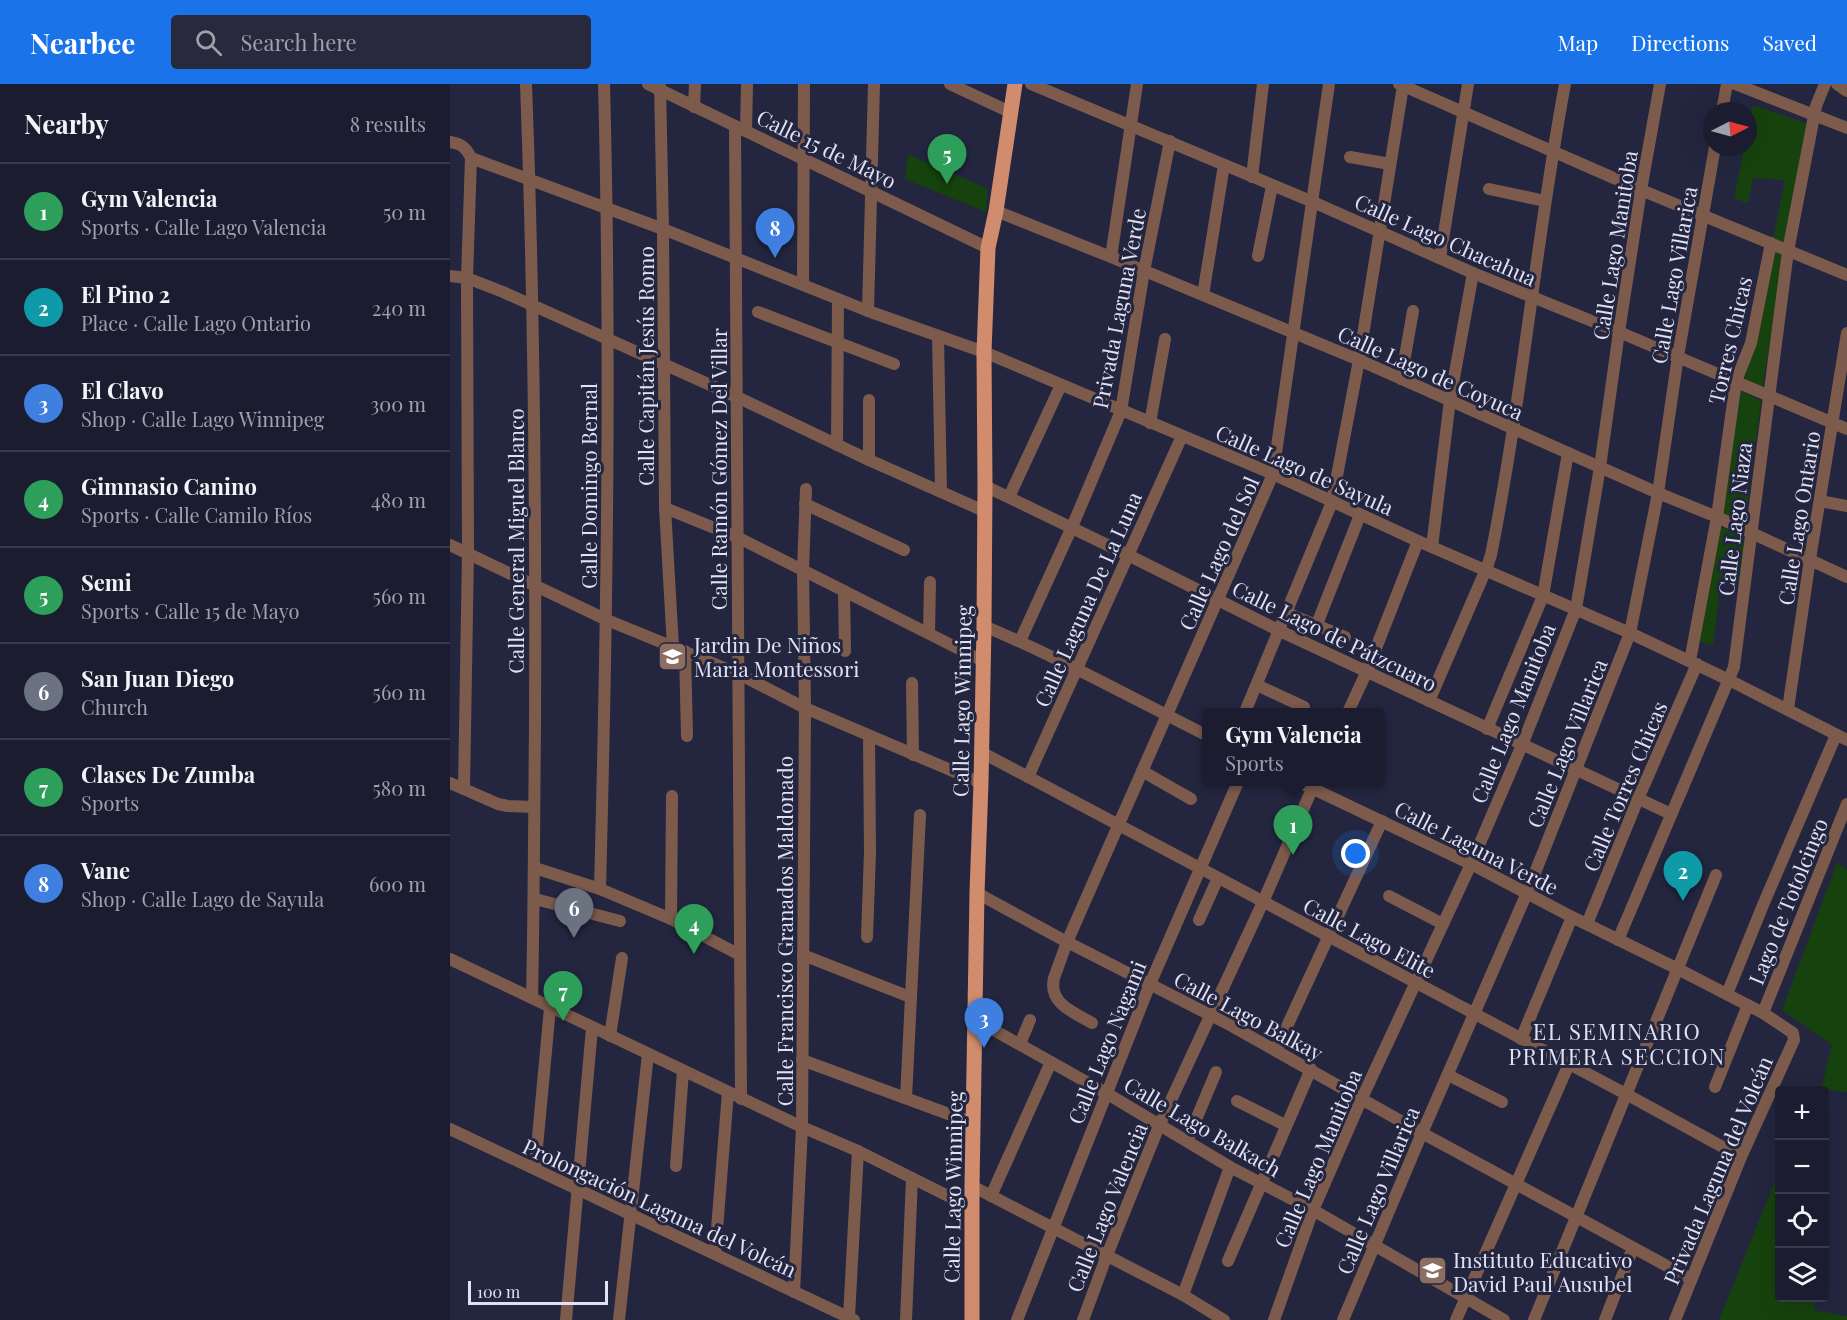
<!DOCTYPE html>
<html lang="en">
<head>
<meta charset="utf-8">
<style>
	body { margin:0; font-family:"Playfair Display",serif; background:#28293c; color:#f1f3f6 }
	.controls { position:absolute; right:18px; bottom:18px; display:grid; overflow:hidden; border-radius:6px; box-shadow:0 6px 24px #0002 }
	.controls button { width:54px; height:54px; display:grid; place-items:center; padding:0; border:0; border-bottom:2px solid #393a4c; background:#1b1c30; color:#f1f3f6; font:30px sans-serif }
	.compass { position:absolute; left:1253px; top:18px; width:54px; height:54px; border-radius:50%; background:#1b1c30; box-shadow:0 6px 24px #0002; rotate:84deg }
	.scale { position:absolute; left:18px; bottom:15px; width:140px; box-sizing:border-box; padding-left:6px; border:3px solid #e0e2f4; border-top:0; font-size:16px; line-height:21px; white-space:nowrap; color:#e0e2f4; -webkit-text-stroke:4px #242640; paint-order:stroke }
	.you { position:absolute; left:906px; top:770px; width:21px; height:21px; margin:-15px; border:4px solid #fff; border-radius:50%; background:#1a73e8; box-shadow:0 0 0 9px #1a73e833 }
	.badge { display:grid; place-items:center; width:39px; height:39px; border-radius:50%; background:#1a73e8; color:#fff; font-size:20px; font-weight:700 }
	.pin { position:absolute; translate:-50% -50px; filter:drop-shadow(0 2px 3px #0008) }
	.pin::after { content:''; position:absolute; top:32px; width:21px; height:18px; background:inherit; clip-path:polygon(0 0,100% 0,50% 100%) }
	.popup { position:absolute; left:752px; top:624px; width:183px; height:78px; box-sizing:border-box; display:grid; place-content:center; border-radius:6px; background:#1b1c30; filter:drop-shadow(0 2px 4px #0005); font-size:20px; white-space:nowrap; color:#a0a1ab }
	.popup b { font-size:22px; color:#f1f3f6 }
	.popup::after { content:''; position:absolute; left:50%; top:100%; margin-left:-12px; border:12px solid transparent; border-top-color:#1b1c30 }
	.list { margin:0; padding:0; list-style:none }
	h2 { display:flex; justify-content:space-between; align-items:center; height:78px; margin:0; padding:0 24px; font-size:26px }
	h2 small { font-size:20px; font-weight:400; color:#a0a1ab }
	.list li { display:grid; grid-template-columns:39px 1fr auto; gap:18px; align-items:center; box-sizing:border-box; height:96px; padding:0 24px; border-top:2px solid #393a4c }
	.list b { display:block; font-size:22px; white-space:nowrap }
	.list p { margin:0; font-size:20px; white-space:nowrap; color:#a0a1ab }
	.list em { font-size:20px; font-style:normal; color:#a0a1ab }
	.icon { flex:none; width:33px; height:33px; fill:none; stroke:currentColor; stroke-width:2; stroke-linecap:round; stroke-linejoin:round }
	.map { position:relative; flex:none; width:1397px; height:1236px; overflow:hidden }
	header { display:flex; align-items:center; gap:36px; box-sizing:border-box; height:84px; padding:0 30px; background:#1a73e8; color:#fff }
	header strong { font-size:28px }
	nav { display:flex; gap:33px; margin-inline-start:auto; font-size:21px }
	.search { width:420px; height:54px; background:#28293c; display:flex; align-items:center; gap:15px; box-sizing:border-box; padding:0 21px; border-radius:6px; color:#a0a1ab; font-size:22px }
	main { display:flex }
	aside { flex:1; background:#1b1c30 }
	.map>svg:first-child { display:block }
	.green { fill:#16420d }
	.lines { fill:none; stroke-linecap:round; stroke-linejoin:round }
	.minor { stroke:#7d5b4c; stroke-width:12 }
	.major { stroke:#d08c6d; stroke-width:15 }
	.labels { text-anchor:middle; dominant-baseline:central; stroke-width:6; stroke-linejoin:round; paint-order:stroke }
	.street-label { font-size:21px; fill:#e0e2f4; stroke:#242640 }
	.poi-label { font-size:21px; fill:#e0e2f4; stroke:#242640; text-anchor:start }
	.neighbourhood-label { font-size:22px; letter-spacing:1.5px; fill:#e0e2f4; stroke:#242640 }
</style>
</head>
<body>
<header>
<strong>Nearbee</strong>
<div class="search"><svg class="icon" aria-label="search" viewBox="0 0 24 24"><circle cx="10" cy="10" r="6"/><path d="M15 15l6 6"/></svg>Search here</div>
<nav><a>Map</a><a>Directions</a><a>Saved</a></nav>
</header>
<main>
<aside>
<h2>Nearby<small>8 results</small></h2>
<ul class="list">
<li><span class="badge" style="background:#2e9e5b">1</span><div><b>Gym Valencia</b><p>Sports · Calle Lago Valencia</p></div><em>50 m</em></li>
<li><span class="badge" style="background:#0f9aa8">2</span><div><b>El Pino 2</b><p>Place · Calle Lago Ontario</p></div><em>240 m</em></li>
<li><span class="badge" style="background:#3f7fe0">3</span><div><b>El Clavo</b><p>Shop · Calle Lago Winnipeg</p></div><em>300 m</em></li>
<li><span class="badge" style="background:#2e9e5b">4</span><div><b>Gimnasio Canino</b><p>Sports · Calle Camilo Ríos</p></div><em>480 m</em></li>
<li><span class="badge" style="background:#2e9e5b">5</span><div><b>Semi</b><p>Sports · Calle 15 de Mayo</p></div><em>560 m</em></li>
<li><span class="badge" style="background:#6b7280">6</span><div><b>San Juan Diego</b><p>Church</p></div><em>560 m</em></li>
<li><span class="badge" style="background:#2e9e5b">7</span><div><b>Clases De Zumba</b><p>Sports</p></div><em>580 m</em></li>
<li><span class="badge" style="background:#3f7fe0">8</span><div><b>Vane</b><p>Shop · Calle Lago de Sayula</p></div><em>600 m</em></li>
</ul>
</aside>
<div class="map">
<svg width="1397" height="1236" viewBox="0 0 1397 1236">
	<rect width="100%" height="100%" fill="#242640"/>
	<!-- green -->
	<g class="green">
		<polygon points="1303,21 1358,40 1312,305 1294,298 1335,96 1303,94 1298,119 1284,115 1294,63 1298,63 1298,45"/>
		<polygon points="458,70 538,105 536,128 455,95"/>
		<polygon points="1291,307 1311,317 1295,442 1272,431"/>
		<polygon points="1265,440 1297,456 1292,496 1271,493 1263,561 1247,557"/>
		<polygon points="1387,779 1397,785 1397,1008 1371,1005 1382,961 1332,926"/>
		<polygon points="1329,1087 1330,1214 1365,1214 1364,1226 1397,1232 1397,1236 1269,1236"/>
	</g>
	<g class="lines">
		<!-- minor -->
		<g class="minor">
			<path d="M76,0C84,214 86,429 85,643C84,733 84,824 82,914"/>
			<polyline points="198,0 538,164"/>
			<polyline points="210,0 213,145 215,424 223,563"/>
			<polyline points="500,0 560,28"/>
			<polyline points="581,0 863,118 1023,189 1169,248 1397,345"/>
			<polyline points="949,0 1191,106 1397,191"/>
			<polyline points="1285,0 1397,44"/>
			<polyline points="1387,0 1397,7"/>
			<polyline points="244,23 245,0"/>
			<polyline points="1272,27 1277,0"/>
			<polyline points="285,42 291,1015"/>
			<polyline points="296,47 297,0"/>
			<path d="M0,58C11,60 16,63 21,74L17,194L18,469L14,705"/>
			<polyline points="900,73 940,80"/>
			<polyline points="21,74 213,145 418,227 534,268 823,390 968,457 1180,549 1279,596 1397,656"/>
			<polyline points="802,93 813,0"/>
			<polyline points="1039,105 1095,117"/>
			<polyline points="546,127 661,173 909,276 1208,409 1267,433 1397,493"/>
			<polyline points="808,172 822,102"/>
			<polyline points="661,173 687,0"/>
			<polyline points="990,174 1018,0"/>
			<polyline points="0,192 17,194 53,208 287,313 419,376 534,427"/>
			<polyline points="353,201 354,0"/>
			<polyline points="753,211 774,81"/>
			<polyline points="418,227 424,0"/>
			<polyline points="308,228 444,280"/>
			<polyline points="488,253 491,408"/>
			<polyline points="951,295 963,227"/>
			<polyline points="700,339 715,255"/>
			<polyline points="387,361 388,215"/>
			<polyline points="419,376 419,316"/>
			<polyline points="535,402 678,471 830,547 1221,730"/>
			<polyline points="559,413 611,301"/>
			<polyline points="1370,417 1397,422"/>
			<polyline points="355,420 454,466"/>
			<polyline points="215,424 289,454 533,577"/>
			<polyline points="0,461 157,536 289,590 355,624 531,699"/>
			<polyline points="982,463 1000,316 1023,189"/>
			<polyline points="394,507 395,567"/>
			<polyline points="837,529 895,553"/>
			<polyline points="867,540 910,431"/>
			<path d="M534,542C610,574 682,614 756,651"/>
			<polyline points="479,549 480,498"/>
			<polyline points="570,557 622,443 671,327 694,187 720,57"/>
			<polyline points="235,567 237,652"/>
			<polyline points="1240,577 1267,433 1286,297 1301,259 1321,159"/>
			<polyline points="462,599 463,671"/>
			<polyline points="807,601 854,623"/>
			<path d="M979,617L1037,483L1041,471C1072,315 1086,156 1115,0"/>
			<polyline points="1338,625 1360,475 1397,249"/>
			<polyline points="795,628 882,418 909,276 953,2"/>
			<polyline points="898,628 917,587 968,457"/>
			<polyline points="1037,645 1093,512 1118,369"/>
			<polyline points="531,668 1176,1010 1291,1073"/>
			<polyline points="692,687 741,715"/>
			<polyline points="578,693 732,352"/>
			<polyline points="849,698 1021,780 1122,833 1228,885 1313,929 1343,949 1344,956 1291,1073 1225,1236"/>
			<polyline points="0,699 48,720 58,722 84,723"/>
			<polyline points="85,784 150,805 221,835 290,871"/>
			<path d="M150,805C157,537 161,268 154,0"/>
			<polyline points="527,809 617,858 780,941 972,1049 1241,1195"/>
			<polyline points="939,812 993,840"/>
			<polyline points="85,815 170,837"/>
			<polyline points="221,835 222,712"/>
			<polyline points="749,836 768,794"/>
			<polyline points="1137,840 1188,715 1247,580"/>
			<polyline points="417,853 420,768 419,652"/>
			<polyline points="1168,856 1284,583 1338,167 1366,22 1375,0"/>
			<polyline points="353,871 460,913"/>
			<polyline points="0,875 352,1043 408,1067 522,1124"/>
			<polyline points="1277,910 1313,821 1386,651"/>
			<polyline points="1313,929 1397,720"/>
			<polyline points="526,936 656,1009 780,1083 863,1126 1054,1236"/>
			<path d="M642,939C623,928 598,919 604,894L617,858L668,742L823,390L879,0"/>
			<polyline points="160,952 172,874"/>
			<polyline points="1071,955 1122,833"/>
			<polyline points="570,960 580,936"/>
			<polyline points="826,966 932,737"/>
			<polyline points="352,976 523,1039"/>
			<polyline points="998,991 1052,1018"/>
			<polyline points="1265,1003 1298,921"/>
			<polyline points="456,1014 470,731"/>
			<polyline points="787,1017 835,1041"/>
			<polyline points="0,1045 404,1236"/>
			<polyline points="737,1057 766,988"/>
			<polyline points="226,1082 233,987"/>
			<polyline points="85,1085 100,924"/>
			<polyline points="522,1102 733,1211 774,1236"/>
			<polyline points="541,1112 601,978"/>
			<polyline points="265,1170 278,1008"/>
			<polyline points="778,1177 861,985"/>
			<polyline points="344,1208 352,1043 355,624 353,486 356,405"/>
			<polyline points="733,1211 780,1083"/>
			<polyline points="399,1233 408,1067"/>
			<polyline points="116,1236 142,944"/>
			<polyline points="169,1236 198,970"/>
			<polyline points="456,1236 462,1094"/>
			<polyline points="567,1236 700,900 788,698"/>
			<polyline points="633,1236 657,1171 709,1042 813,818 865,698"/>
			<polyline points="824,1236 863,1126 912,1014 1021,780 1072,661 1126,525 1150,383 1169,248 1191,106 1210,0"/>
			<polyline points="893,1236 972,1049 1077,809 1180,549 1208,409 1228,272 1265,63"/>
			<polyline points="1006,1236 1119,980"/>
			<polyline points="1084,1236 1266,791"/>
			<polyline points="1155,1236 1183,1164"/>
		</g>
		<!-- major -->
		<polyline class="major" points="522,1236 522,1102 527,809 531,699 534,542 535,402 534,268 538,164 546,127 565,0"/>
	</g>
	<!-- icons -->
	<defs>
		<symbol id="school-square" viewBox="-11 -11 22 22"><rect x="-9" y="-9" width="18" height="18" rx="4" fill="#8d6e63" stroke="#242640"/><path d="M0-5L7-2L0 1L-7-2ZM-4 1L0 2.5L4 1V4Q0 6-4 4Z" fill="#fff"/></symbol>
	</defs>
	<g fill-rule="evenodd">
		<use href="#school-square" x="206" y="556" width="33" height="33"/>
		<use href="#school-square" x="966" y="1170" width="33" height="33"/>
	</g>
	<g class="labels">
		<!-- street labels -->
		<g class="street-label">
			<text transform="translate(377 64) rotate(26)">Calle 15 de Mayo</text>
			<text transform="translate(996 155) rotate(24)">Calle Lago Chacahua</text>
			<text transform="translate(1164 161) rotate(-81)">Calle Lago Manitoba</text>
			<text transform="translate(1223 191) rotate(-80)">Calle Lago Villarica</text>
			<text transform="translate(668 224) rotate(-79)">Privada Laguna Verde</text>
			<text transform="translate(1279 256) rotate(-77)">Torres Chicas</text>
			<text transform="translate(195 282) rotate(-90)">Calle Capitán Jesús Romo</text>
			<text transform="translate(981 288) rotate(24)">Calle Lago de Coyuca</text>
			<text transform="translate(268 385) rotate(-90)">Calle Ramón Gómez Del Villar</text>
			<text transform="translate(855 385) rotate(24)">Calle Lago de Sayula</text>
			<text transform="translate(138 402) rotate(-90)">Calle Domingo Bernal</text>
			<text transform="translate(1348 434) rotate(-81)">Calle Lago Ontario</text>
			<text transform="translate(1284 435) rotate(-83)">Calle Lago Niaza</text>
			<text transform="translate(65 457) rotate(-90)">Calle General Miguel Blanco</text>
			<text transform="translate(768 469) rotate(-66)">Calle Lago del Sol</text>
			<text transform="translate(637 515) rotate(-66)">Calle Laguna De La Luna</text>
			<text transform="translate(885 551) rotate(26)">Calle Lago de Pátzcuaro</text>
			<text transform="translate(511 617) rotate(-89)">Calle Lago Winnipeg</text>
			<text transform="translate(1062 629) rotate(-68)">Calle Lago Manitoba</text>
			<text transform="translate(1116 659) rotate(-68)">Calle Lago Villarica</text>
			<text transform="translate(1174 702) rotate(-67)">Calle Torres Chicas</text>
			<text transform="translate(1027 763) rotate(27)">Calle Laguna Verde</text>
			<text transform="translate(1337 817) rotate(-68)">Lago de Totolcingo</text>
			<text transform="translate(334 847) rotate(-90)">Calle Francisco Granados Maldonado</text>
			<text transform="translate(920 853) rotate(28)">Calle Lago Elite</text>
			<text transform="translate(799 931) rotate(28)">Calle Lago Balkay</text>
			<text transform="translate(656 958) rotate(-68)">Calle Lago Nagami</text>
			<text transform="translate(753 1042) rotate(30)">Calle Lago Balkach</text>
			<text transform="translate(867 1074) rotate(-67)">Calle Lago Manitoba</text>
			<text transform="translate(1267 1086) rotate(-67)">Privada Laguna del Volcán</text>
			<text transform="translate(502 1103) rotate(-89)">Calle Lago Winnipeg</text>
			<text transform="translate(927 1106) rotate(-67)">Calle Lago Villarica</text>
			<text transform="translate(210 1123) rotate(25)">Prolongación Laguna del Volcán</text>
			<text transform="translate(656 1123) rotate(-68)">Calle Lago Valencia</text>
		</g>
		<!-- poi labels -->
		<g class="poi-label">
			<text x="244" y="560">Jardin De Niños<tspan x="244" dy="24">Maria Montessori</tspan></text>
			<text x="1003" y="1175">Instituto Educativo<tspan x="1003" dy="24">David Paul Ausubel</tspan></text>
		</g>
		<!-- neighbourhood labels -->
		<g class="neighbourhood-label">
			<text x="1167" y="947">EL SEMINARIO<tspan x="1167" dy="25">PRIMERA SECCION</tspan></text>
		</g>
	</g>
</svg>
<div class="controls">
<button>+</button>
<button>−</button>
<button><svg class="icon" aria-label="locate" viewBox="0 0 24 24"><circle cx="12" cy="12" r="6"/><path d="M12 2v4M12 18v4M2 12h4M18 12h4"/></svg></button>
<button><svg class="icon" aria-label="layers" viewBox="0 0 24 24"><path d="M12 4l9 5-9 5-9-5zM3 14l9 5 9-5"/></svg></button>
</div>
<svg class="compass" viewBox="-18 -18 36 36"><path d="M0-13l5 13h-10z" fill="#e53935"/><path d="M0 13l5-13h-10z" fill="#a0a1ab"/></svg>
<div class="scale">100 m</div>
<div class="you"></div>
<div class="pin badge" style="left:843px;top:771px;background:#2e9e5b">1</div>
<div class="popup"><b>Gym Valencia</b>Sports</div>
<div class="pin badge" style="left:1233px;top:817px;background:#0f9aa8">2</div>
<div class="pin badge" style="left:534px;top:964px;background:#3f7fe0">3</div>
<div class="pin badge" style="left:244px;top:870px;background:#2e9e5b">4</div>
<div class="pin badge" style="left:497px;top:100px;background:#2e9e5b">5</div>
<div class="pin badge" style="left:124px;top:854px;background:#6b7280">6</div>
<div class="pin badge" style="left:113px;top:937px;background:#2e9e5b">7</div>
<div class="pin badge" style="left:325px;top:174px;background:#3f7fe0">8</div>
</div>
</main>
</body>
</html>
